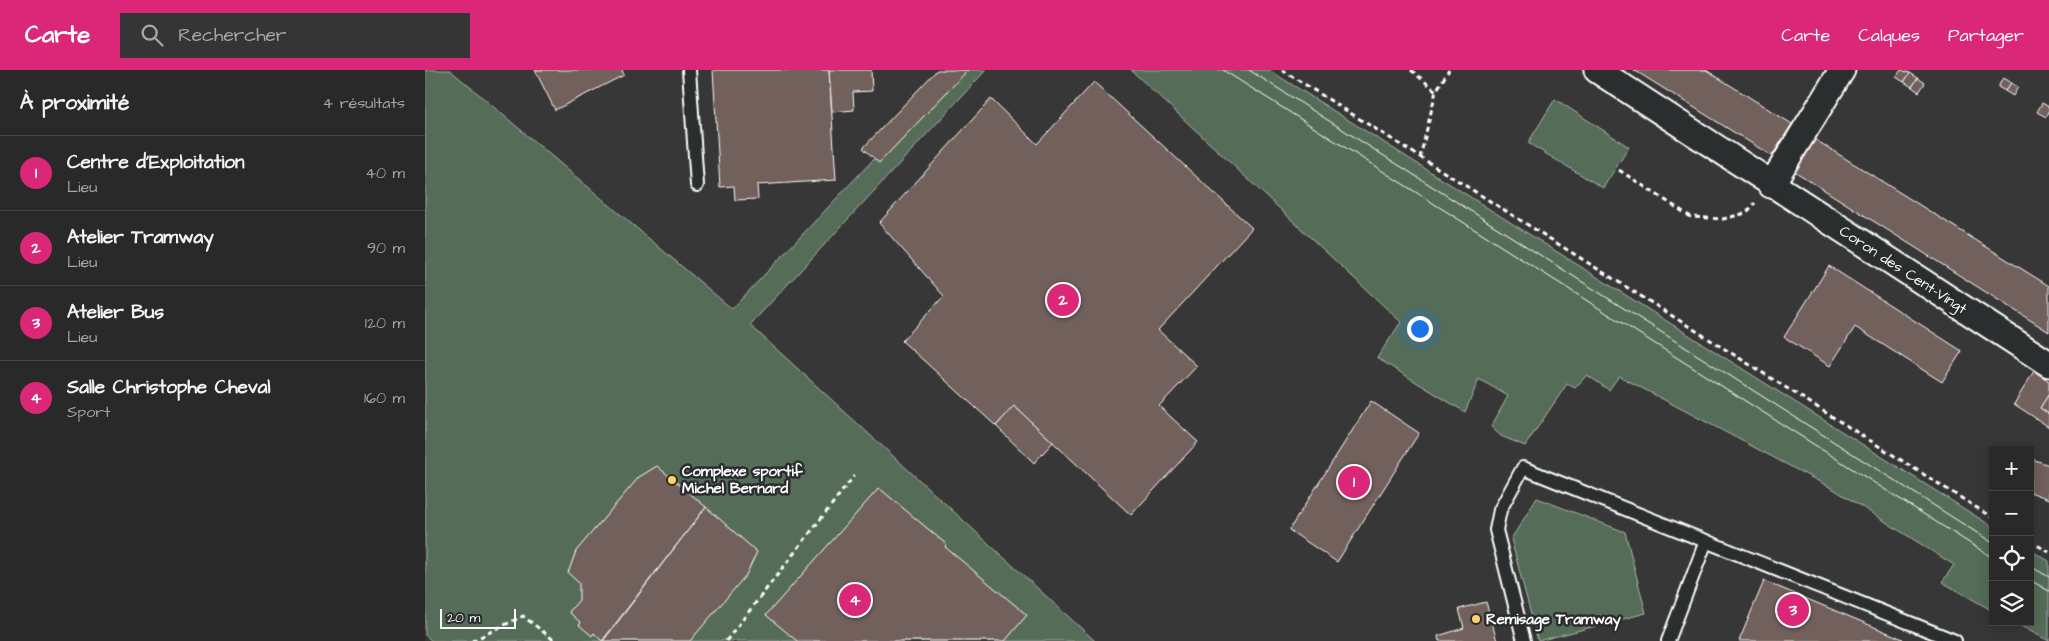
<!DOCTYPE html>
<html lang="fr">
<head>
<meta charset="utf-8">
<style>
	body { margin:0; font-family:"Architects Daughter",sans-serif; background:#363535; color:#f1f3f6 }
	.controls { position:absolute; right:15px; bottom:15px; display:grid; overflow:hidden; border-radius:0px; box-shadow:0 2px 12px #0003 }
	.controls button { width:45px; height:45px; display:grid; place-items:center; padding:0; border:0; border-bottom:1px solid #464546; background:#2a2929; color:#f1f3f6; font:25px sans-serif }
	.scale { position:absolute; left:15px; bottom:12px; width:76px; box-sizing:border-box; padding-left:5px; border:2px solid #fff; border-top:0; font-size:14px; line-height:18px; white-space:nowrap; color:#fff; -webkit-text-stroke:4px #2a2d2e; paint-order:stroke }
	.you { position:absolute; left:994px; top:258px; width:18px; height:18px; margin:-12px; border:4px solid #fff; border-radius:50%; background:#1a73e8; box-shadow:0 0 0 8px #1a73e833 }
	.badge { display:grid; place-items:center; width:32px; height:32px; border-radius:50%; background:#db2777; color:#fff; font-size:16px; font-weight:700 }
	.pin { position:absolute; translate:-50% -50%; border:2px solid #fff; box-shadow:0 1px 5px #0006 }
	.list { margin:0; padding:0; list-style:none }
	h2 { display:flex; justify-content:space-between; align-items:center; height:65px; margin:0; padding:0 20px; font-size:21px }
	h2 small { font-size:16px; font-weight:400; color:#a5a6a8 }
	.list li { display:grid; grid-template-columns:32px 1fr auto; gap:15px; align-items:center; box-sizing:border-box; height:75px; padding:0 20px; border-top:1px solid #464546 }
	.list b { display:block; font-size:19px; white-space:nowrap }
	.list p { margin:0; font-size:16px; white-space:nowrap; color:#a5a6a8 }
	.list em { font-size:16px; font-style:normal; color:#a5a6a8 }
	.icon { flex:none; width:28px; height:28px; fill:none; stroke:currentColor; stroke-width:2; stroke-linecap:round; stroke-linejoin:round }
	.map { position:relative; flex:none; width:1624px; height:571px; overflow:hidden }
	header { display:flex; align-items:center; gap:30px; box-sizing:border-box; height:70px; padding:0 25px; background:#db2777; color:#fff }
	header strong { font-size:24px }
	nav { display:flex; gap:28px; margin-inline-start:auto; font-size:18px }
	.search { width:350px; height:45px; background:#363535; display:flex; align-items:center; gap:12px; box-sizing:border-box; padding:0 18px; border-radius:0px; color:#a5a6a8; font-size:19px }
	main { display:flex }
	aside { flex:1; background:#2a2929 }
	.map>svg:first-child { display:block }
	.green { fill:#556c59; stroke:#aab6ac }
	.building { fill:#72605c; stroke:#fff }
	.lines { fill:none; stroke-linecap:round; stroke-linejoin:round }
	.lane-casing { stroke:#fff; stroke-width:16 }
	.street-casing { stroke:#fff; stroke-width:29 }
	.path { stroke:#fff; stroke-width:3; stroke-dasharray:5 4; stroke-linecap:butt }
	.lane { stroke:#2a2d2e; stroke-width:12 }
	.street { stroke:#2a2d2e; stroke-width:25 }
	.tram { stroke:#fff; stroke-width:1 }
	.poi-dot { fill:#ffd166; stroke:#2a2d2e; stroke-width:2 }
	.labels { text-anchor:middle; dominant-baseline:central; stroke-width:5; stroke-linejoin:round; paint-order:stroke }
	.street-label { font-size:15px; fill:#fff; stroke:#2a2d2e }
	.poi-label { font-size:15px; font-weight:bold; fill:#fff; stroke:#2a2d2e; text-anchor:start }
</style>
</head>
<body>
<header>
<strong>Carte</strong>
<div class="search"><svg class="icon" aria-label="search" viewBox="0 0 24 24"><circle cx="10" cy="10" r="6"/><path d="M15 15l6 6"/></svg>Rechercher</div>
<nav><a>Carte</a><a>Calques</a><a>Partager</a></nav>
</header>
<main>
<aside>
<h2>À proximité<small>4 résultats</small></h2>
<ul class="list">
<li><span class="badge">1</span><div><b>Centre d'Exploitation</b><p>Lieu</p></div><em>40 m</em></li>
<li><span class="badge">2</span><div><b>Atelier Tramway</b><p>Lieu</p></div><em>90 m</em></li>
<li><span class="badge">3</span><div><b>Atelier Bus</b><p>Lieu</p></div><em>120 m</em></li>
<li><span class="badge">4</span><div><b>Salle Christophe Cheval</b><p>Sport</p></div><em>160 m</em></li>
</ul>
</aside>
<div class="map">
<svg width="1624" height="571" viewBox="0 0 1624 571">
	<rect width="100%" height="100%" fill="#383737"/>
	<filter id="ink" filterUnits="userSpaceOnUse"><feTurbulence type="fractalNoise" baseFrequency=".02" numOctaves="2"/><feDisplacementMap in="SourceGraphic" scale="10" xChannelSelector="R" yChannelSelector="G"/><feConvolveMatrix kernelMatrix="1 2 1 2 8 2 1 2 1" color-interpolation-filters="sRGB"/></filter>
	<g filter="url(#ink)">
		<!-- green -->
		<g class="green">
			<polygon points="0,0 25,0 307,239 533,0 561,0 325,255 670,571 7,571 0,565"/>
			<polygon points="706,0 844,0 1568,457 1568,541 1517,512 1529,495 1410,420 1194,306 1184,320 1162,305 1150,318 1142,314 1100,376 1076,366 1066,357 1083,326 1054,309 1040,342 952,288 976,252"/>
			<polygon points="1130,29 1204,77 1178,118 1103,73"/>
			<polygon points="1112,428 1200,462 1221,543 1113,571 1086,469"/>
			<polygon points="1605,480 1624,491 1624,571 1588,552 1605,552"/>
		</g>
		<!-- building -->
		<g class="building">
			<polygon points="110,0 197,0 199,5 130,40"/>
			<polygon points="288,0 404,0 411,110 332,115 333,129 310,130 309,116 295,117"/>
			<polygon points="404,0 446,0 447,21 428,22 429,40 407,42"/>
			<polygon points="512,0 543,0 454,93 438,78"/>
			<polygon points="1209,0 1281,0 1367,54 1347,86"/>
			<polygon points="1476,0 1485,3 1479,12 1471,7"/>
			<polygon points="1485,3 1493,8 1487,17 1479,12"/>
			<polygon points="1493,8 1500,13 1494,22 1487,17"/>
			<polygon points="1578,8 1586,13 1580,21 1573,17"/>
			<polygon points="669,12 827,158 733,260 772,296 734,336 773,372 706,445 589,336 571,356 477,271 519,226 454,153 566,29 612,74"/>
			<polygon points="1586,13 1593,17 1588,26 1580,21"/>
			<polygon points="1617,33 1624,37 1624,42 1621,47 1612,42"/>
			<polygon points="1386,67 1624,216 1624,262 1366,99"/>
			<polygon points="1404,196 1537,281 1517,312 1430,257 1405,296 1359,267"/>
			<polygon points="1609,301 1624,311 1624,324 1615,338 1624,344 1624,357 1589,334"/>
			<polygon points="1624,324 1624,344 1615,338"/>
			<polygon points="946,331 994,363 912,492 864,460"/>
			<polygon points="589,336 628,372 609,393 571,356"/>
			<polygon points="1607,389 1624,395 1624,429 1605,422 1605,394"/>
			<polygon points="232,396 281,437 177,571 169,563 167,566 154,555 156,553 144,542 154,530 154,513 143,503 151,481 214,407"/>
			<polygon points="454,418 521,474 520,477 602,545 580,571 372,571 341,545"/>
			<polygon points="281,437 332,482 321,505 265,571 178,571"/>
			<polygon points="1339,511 1478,569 1476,571 1314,571"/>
			<polygon points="1061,532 1072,571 1014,571 1013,566 1039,558 1034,539"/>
		</g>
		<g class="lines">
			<defs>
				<g id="lane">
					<polyline points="264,0 272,115"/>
					<polyline points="1099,571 1071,460 1075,440 1098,398 1530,571"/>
					<polyline points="1243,571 1281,471"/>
				</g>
				<g id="street">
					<polyline points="1172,0 1624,294"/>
					<polyline points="1346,115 1417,0"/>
				</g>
			</defs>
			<!-- lane casing -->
			<use href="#lane" class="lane-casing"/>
			<!-- street casing -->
			<use href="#street" class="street-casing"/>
			<!-- path -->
			<g class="path">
				<polyline points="857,0 1568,448"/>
				<polyline points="986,0 1011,21 1024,0"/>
				<polyline points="995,88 1011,21"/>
				<polyline points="1194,100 1266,147 1298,149 1321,143 1330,133"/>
				<polyline points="1605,471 1624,482"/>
				<polyline points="47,571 98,546 130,571"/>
				<polyline points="301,571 429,406"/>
			</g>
			<!-- lane -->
			<use href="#lane" class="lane"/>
			<!-- street -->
			<use href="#street" class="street"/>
			<!-- tram -->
			<g class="tram">
				<polyline points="798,0 1568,488"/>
				<polyline points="824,0 1568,473"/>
				<polyline points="1605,496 1624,507"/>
				<polyline points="1605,510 1624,521"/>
			</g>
		</g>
	</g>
	<!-- markers -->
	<g class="poi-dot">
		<circle cx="247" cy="410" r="5"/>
		<circle cx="1051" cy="549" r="5"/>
	</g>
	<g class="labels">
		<!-- street labels -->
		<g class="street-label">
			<text transform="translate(1478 200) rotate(33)">Coron des Cent-Vingt</text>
		</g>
		<!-- poi labels -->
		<g class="poi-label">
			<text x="257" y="401">Complexe sportif<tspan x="257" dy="17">Michel Bernard</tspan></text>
			<text x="1061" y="549">Remisage Tramway</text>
		</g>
	</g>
</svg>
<div class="controls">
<button>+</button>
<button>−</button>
<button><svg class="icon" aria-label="locate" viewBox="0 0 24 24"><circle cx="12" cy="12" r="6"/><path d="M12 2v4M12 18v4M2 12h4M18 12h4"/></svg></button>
<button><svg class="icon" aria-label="layers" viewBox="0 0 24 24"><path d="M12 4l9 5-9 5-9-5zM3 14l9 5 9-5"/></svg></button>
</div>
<div class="scale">20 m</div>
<div class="you"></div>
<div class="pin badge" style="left:929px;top:412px">1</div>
<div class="pin badge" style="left:638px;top:230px">2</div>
<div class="pin badge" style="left:1368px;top:540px">3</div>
<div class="pin badge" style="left:430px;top:530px">4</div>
</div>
</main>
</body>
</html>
